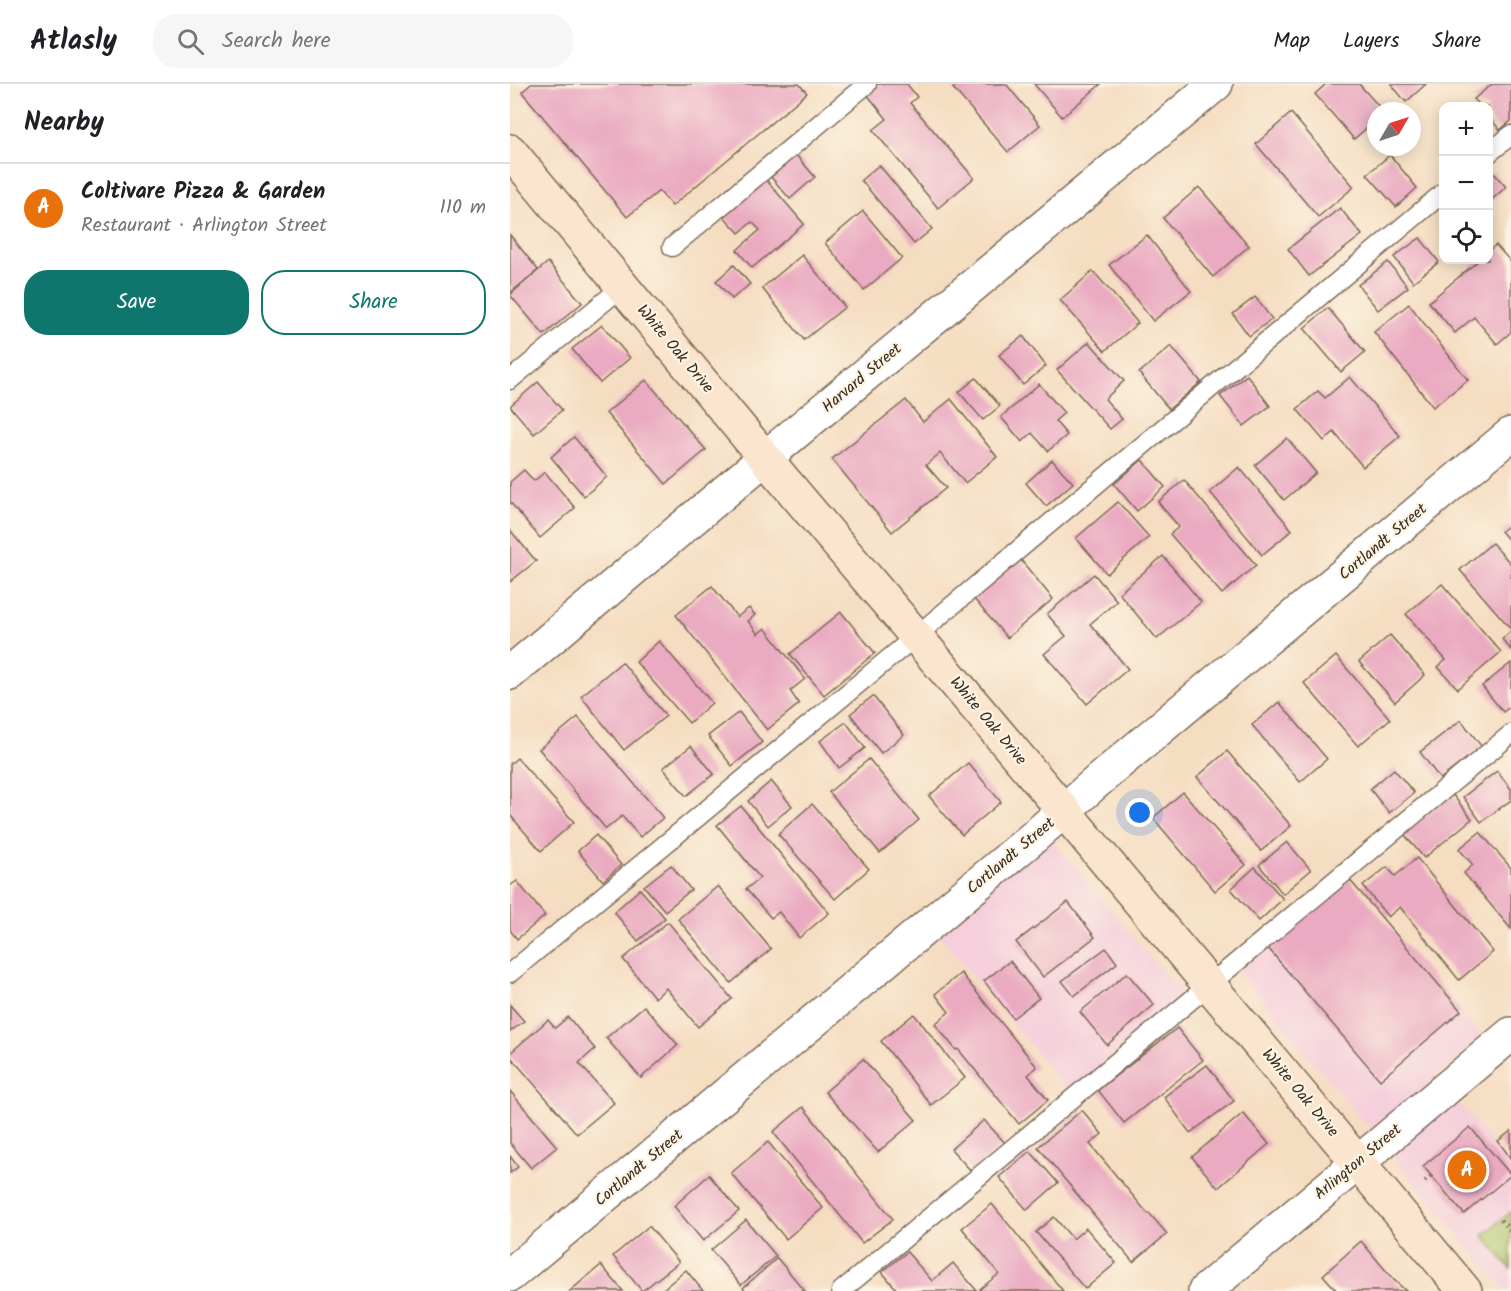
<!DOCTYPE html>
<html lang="en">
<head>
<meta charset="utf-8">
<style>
	body { margin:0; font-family:Kalam,sans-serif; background:#f6f6f6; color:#202124 }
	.controls { position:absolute; right:18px; top:18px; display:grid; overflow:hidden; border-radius:12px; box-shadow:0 3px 15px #0003 }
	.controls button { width:54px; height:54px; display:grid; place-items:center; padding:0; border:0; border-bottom:2px solid #e0e0e0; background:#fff; color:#202124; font:30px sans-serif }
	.compass { position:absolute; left:857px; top:18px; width:54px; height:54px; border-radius:50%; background:#fff; box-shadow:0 3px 15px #0003; rotate:51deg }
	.you { position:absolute; left:630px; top:729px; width:21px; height:21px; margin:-15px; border:4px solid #fff; border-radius:50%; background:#1a73e8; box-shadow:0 0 0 9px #1a73e833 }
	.badge { display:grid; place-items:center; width:39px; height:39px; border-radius:50%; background:#0f766e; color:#fff; font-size:20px; font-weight:700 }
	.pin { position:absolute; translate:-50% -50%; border:3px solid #fff; box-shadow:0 2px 6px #0006 }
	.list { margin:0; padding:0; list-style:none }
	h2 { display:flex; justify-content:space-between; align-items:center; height:78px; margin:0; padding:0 24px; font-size:26px }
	h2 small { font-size:20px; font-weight:400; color:#757577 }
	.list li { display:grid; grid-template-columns:39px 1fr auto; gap:18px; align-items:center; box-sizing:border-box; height:90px; padding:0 24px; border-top:2px solid #e0e0e0 }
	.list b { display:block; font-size:22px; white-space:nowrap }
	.list p { margin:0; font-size:20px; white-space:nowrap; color:#757577 }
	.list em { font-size:20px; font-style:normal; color:#757577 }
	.actions { display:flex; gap:12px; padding:18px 24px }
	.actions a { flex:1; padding:14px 0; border:2px solid #0f766e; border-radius:24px; text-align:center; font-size:21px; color:#0f766e }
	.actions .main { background:#0f766e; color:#fff }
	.icon { flex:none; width:33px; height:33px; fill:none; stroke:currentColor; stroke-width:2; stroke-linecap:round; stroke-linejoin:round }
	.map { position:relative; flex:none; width:1001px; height:1207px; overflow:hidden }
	header { display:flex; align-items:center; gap:36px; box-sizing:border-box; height:84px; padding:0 30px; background:#fff; border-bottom:2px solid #e0e0e0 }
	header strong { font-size:28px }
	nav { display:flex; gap:33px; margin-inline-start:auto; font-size:21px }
	.search { width:420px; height:54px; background:#f6f6f6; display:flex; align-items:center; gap:15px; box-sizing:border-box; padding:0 21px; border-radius:24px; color:#757577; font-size:22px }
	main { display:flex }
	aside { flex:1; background:#fff }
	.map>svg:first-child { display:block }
	.built { fill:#f5cfdb }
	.green { fill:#abc166; stroke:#737642; stroke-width:1.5 }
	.building { fill:#eaaac1 }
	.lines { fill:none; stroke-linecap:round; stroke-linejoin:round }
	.lane-casing { stroke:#7c6957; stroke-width:21 }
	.street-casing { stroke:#7c6957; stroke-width:36 }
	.secondary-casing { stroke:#7c6957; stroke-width:36 }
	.path { stroke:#7c6957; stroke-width:4; stroke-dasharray:1.5 4.5; stroke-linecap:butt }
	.lane { stroke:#fff; stroke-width:18 }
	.street { stroke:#fff; stroke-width:33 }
	.secondary { stroke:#fce5cf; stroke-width:33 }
	.labels { text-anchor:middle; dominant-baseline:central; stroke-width:4.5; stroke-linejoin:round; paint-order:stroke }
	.street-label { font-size:16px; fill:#3b2a1e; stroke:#fcf5e5 }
</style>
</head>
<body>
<header>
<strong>Atlasly</strong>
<div class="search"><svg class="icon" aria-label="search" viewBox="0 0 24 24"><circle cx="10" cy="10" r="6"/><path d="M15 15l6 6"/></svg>Search here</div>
<nav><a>Map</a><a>Layers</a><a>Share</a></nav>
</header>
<main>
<aside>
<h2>Nearby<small></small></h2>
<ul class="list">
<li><span class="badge" style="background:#e8710a">A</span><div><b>Coltivare Pizza &amp; Garden</b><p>Restaurant · Arlington Street</p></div><em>110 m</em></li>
</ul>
<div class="actions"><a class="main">Save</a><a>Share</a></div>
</aside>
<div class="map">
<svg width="1001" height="1207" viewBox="0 0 1001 1207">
	<rect width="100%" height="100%" fill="#fcf5e5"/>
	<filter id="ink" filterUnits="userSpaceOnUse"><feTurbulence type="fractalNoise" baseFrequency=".0167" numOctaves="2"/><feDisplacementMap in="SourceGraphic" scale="12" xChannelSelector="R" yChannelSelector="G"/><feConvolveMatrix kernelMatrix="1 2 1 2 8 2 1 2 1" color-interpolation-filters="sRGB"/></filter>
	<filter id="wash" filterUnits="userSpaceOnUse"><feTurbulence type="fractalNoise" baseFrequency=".008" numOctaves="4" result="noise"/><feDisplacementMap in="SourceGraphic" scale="24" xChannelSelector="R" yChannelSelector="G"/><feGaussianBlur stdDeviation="1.35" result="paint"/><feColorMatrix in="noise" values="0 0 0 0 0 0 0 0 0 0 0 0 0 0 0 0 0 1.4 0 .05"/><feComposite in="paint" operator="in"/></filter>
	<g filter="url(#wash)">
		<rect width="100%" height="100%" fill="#f5ddc1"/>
		<!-- built -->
		<g class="built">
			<polygon points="539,752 674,913 559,1008 425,847"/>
			<polygon points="839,795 973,954 926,992 1001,1082 1001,1207 996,1207 728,888"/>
		</g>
		<!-- green -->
		<polygon class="green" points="1001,1128 1001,1185 973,1151"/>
		<g id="blocks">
			<!-- building -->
			<g class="building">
				<polygon points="21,0 289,0 297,9 162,122 149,107 117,133 12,8"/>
				<polygon points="367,0 397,0 407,13 400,19 464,94 428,124 363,46 377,35 356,9"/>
				<polygon points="448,0 496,0 530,41 498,68 443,4"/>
				<polygon points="524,0 591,0 552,33"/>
				<polygon points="816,0 849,0 873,27 866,27 866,36 844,55 805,10"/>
				<polygon points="881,0 916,0 896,18"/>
				<polygon points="982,0 1001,0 1001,37 990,46 978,32 978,22 971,22 964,15"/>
				<polygon points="781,29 844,103 808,133 746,60"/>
				<polygon points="286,71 305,93 280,115 261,93"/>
				<polygon points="880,71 907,104 886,123 857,90"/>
				<polygon points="369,81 422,145 404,160 351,96"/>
				<polygon points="983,88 996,103 978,119 978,92"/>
				<polygon points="252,91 294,140 242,184 227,166 250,146 242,138 229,149 210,128"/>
				<polygon points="689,103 739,162 703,193 653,134"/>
				<polygon points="830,124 852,151 799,192 778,165"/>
				<polygon points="353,127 392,174 354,206 315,159"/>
				<polygon points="0,151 28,186 0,209"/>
				<polygon points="637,151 681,207 643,237 599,181"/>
				<polygon points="910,154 929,178 903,198 884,173"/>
				<polygon points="986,161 1001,178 1001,248 987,260 964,233 945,249 919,218 969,176 978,176 978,167"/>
				<polygon points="292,171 335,223 294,256 252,204"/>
				<polygon points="38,178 72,219 34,251 0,211"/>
				<polygon points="878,178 898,203 868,226 848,201"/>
				<polygon points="224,181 240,200 222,215 206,197"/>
				<polygon points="583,187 628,239 595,267 550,216"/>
				<polygon points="745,213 762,235 739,252 723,230"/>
				<polygon points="899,220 958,296 923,323 864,248"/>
				<polygon points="818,224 855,268 831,288 794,244"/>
				<polygon points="92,241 120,274 90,299 62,265"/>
				<polygon points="513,252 536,282 513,301 489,271"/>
				<polygon points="579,258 614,297 595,315 612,335 600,345 547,286"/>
				<polygon points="661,262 691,298 659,325 629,289"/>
				<polygon points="737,291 760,322 734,342 710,312"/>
				<polygon points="840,293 890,352 853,383 824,348 814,357 787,325 808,307 815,314"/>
				<polygon points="466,294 490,322 473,336 449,308"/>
				<polygon points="136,296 196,366 156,400 96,329"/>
				<polygon points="28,298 52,326 24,350 0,322"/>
				<polygon points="529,300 554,329 545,337 557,351 538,367 522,349 512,358 491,333"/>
				<polygon points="441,315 487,373 455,399 430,369 416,381 436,404 382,448 322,375 396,316 413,338"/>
				<polygon points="64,353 97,393 74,412 41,373"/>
				<polygon points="777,354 806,389 774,416 745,381"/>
				<polygon points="542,376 563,399 536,422 516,399"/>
				<polygon points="632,376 655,403 627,427 604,400"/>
				<polygon points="729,383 782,446 752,471 700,408"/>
				<polygon points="14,386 24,397 35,388 65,424 30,454 0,418 0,398"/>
				<polygon points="674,396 746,481 712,510 660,450 669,443 648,418"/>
				<polygon points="608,418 639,453 597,490 566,454"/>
				<polygon points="1001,439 1001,459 991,447"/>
				<polygon points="0,446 26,477 0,498"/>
				<polygon points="982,459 1001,480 1001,545 950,486"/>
				<polygon points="653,472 691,518 647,555 609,509"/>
				<polygon points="510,475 543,515 497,554 464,515"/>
				<polygon points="584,490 607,517 580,540 618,585 577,620 534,570 556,552 537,530"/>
				<polygon points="932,500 991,568 948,605 928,583 936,576 896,530"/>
				<polygon points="202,502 227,533 239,524 245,531 238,537 248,550 255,544 295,595 280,607 289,620 257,646 166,531"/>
				<polygon points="331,528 365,569 314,611 280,570"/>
				<polygon points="1001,547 1001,566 992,555"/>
				<polygon points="880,551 915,591 885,618 849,578"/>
				<polygon points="149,557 202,619 179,639 126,578"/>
				<polygon points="826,572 880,635 848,662 794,599"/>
				<polygon points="112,578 156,632 114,666 71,612"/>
				<polygon points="1001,579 1001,622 993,628 972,602"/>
				<polygon points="363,612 394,651 371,669 340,630"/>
				<polygon points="769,618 817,675 790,698 742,641"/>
				<polygon points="229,628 252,658 222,682 198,652"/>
				<polygon points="68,633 153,734 130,753 112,732 96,745 29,665"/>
				<polygon points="951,636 972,663 930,695 910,668"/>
				<polygon points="336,638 355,664 329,684 310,657"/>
				<polygon points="181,662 204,690 176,712 153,684"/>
				<polygon points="717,667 781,742 751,767 687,693"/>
				<polygon points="7,674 64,738 31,767 0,731 0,680"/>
				<polygon points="359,675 409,736 370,769 319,708"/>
				<polygon points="458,679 491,718 452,751 419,712"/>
				<polygon points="884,685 904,709 879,729 860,705"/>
				<polygon points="987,687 1001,705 1001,716 971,738 953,713"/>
				<polygon points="261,697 282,722 258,742 238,717"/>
				<polygon points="673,708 736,781 705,807 643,734"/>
				<polygon points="942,710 962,735 914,774 894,750"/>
				<polygon points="302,720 359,785 325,815 268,750"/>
				<polygon points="231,722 319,829 289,854 269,828 261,834 236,805 250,794 207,741"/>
				<polygon points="970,748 1001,784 1001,845 954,789 963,781 949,765"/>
				<polygon points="86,751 111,781 93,797 68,767"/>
				<polygon points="777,758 801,786 773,810 749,781"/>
				<polygon points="907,774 983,868 949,896 890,823 878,833 853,802 877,783 885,792"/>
				<polygon points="161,781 181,806 155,827 134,802"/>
				<polygon points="745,783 773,815 749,837 721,805"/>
				<polygon points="839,795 951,927 870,996 758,864"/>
				<polygon points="7,797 35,832 7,855 0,846 0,802"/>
				<polygon points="208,802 261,865 221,899 168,835"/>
				<polygon points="130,805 155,834 128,857 104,828"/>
				<polygon points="558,818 585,853 533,893 506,858"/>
				<polygon points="158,838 222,915 188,943 156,904 145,914 113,875"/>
				<polygon points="596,864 607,879 564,912 552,897"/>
				<polygon points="500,877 529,914 503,934 474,897"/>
				<polygon points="451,889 527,983 518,991 538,1016 509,1040 448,965 446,966 425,940 439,928 425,910"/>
				<polygon points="617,889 644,921 597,961 570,928"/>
				<polygon points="0,921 14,937 0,948"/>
				<polygon points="134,922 168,961 131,994 96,954"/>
				<polygon points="404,930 455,994 421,1021 371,957"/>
				<polygon points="58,933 85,965 69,979 104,1019 67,1050 0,972 0,969 38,936 45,944"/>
				<polygon points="667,944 693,976 614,1039 588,1006"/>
				<polygon points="353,975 406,1036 368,1068 315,1008"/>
				<polygon points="697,981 724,1017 680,1049 654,1013"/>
				<polygon points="0,1007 47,1063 21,1084 0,1059"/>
				<polygon points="293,1023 383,1135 352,1159 263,1048"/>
				<polygon points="572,1026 592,1050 580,1060 638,1130 639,1129 657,1150 623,1178 528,1063"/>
				<polygon points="733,1029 759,1060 708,1104 682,1073"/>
				<polygon points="474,1036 495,1059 462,1088 441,1065"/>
				<polygon points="960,1043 1001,1091 954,1130 913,1082"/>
				<polygon points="1001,1047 1001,1075 988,1057"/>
				<polygon points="258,1058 313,1124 276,1155 221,1089"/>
				<polygon points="520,1067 548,1099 517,1126 489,1093"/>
				<polygon points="0,1072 8,1083 0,1089"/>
				<polygon points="199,1091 229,1127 193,1157 164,1122"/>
				<polygon points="482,1120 553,1207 471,1207 470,1205 489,1190 452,1144"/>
				<polygon points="544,1133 563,1155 576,1144 606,1179 575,1205 526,1148"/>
				<polygon points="236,1136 266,1172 231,1201 201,1166"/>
				<polygon points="139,1142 169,1178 132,1207 103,1172"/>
				<polygon points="851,1157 883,1195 896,1207 827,1207 813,1191"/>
				<polygon points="397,1168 422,1197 443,1179 467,1207 388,1207 372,1188"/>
				<polygon points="267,1174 295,1207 235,1207 233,1204"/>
				<polygon points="91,1181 113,1207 60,1207"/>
				<polygon points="176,1186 193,1207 151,1207"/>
			</g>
		</g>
	</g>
	<g filter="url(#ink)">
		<use href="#blocks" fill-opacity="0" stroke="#7c6957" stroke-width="1.5"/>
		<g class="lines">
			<defs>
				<g id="lane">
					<polyline points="978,70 1001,51"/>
					<polyline points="162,163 357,0"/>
					<polyline points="0,296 113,202"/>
					<polyline points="0,889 406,552 934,108"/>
					<polyline points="331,1207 1001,650"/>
				</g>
				<g id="street">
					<polyline points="0,589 255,374 706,0"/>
					<polyline points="0,1191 519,757 591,694 1001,350"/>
					<polyline points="695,1207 1001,950"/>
				</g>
				<polyline id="secondary" points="0,67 255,374 554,727 955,1207"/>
			</defs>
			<!-- lane casing -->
			<use href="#lane" class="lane-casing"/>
			<!-- street casing -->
			<use href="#street" class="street-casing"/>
			<!-- secondary casing -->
			<use href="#secondary" class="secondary-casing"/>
			<!-- path -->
			<g class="path">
				<polyline points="915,1097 921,1092"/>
				<polyline points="991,1136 1001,1147"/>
			</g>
			<!-- lane -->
			<use href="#lane" class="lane"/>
			<!-- street -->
			<use href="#street" class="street"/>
			<!-- secondary -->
			<use href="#secondary" class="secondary"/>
		</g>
	</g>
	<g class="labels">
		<!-- street labels -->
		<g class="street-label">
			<text transform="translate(165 265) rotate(50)">White Oak Drive</text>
			<text transform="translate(352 294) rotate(-40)">Harvard Street</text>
			<text transform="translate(873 458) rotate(-40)">Cortlandt Street</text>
			<text transform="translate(478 637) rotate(50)">White Oak Drive</text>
			<text transform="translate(501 772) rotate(-40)">Cortlandt Street</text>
			<text transform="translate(790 1009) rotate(50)">White Oak Drive</text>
			<text transform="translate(848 1078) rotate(-40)">Arlington Street</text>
			<text transform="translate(129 1084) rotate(-40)">Cortlandt Street</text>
		</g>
	</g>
</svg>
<div class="controls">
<button>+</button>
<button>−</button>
<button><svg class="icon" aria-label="locate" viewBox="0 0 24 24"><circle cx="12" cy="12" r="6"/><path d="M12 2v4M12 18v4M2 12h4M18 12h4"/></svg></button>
</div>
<svg class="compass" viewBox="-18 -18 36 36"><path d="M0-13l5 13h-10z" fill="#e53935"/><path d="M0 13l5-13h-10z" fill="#757577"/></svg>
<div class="you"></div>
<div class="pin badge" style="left:957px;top:1086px;background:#e8710a">A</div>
</div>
</main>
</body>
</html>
